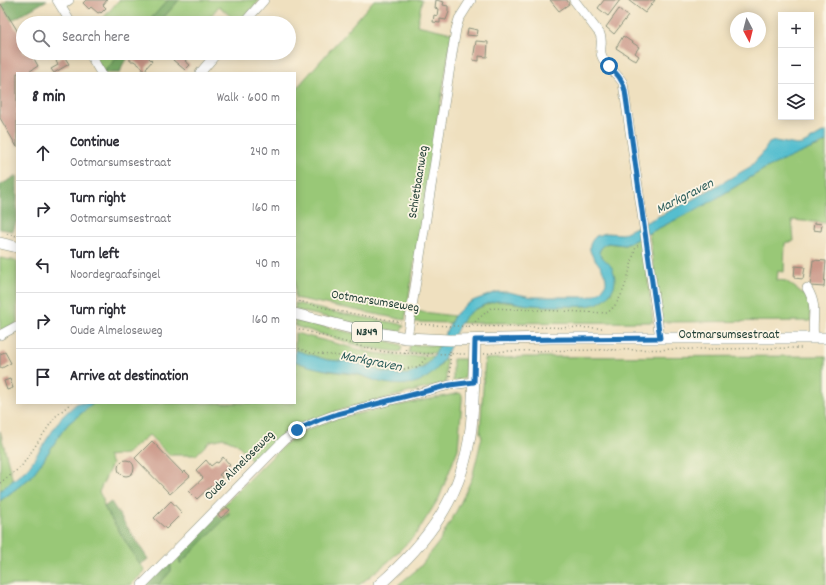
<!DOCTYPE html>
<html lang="en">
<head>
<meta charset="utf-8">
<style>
	body { margin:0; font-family:Dekko,sans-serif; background:#f2f2f3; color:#2b2b33 }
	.controls { position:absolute; right:12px; top:12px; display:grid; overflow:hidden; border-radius:0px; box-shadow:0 2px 10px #0003 }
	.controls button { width:36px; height:36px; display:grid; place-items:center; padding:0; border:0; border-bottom:1px solid #e1e1e2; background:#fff; color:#2b2b33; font:20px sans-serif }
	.compass { position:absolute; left:730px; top:12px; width:36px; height:36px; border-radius:50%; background:#fff; box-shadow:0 2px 10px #0003; rotate:173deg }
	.stop { position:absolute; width:12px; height:12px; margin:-9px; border:3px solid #1f6fb2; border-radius:50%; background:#fff }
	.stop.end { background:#1f6fb2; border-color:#fff; box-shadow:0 1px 4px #0008 }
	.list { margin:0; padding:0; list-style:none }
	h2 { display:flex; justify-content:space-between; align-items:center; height:52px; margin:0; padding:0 16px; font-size:17px }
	h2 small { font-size:13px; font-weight:400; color:#7c7c81 }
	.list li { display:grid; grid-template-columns:26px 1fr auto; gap:12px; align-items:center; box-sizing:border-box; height:56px; padding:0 16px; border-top:1px solid #e1e1e2 }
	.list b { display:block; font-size:15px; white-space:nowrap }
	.list p { margin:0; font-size:13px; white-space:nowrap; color:#7c7c81 }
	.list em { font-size:13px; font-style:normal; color:#7c7c81 }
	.icon { flex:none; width:22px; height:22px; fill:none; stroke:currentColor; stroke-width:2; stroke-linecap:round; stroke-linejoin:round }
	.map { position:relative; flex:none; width:826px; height:585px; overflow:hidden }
	.search { position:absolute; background:#fff; box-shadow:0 2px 10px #0003; left:16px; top:16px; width:280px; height:44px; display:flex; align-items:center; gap:10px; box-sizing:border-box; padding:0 14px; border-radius:22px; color:#7c7c81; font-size:15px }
	.panel { position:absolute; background:#fff; box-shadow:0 2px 10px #0003; left:16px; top:72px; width:280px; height:332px; border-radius:0px }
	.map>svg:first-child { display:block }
	.green { fill:#99c877; stroke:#5c8256 }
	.forest { fill:#7aac68; stroke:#4c744e }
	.water { fill:#54becf; stroke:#3a7e82 }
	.building { fill:#ca9788 }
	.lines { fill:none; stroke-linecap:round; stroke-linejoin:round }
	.minor-casing { stroke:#878e7a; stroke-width:10 }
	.major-casing { stroke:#878e7a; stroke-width:12 }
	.path { stroke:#878e7a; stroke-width:1.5; stroke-dasharray:1 3; stroke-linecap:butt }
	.minor { stroke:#fff; stroke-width:9 }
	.major { stroke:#fff; stroke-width:11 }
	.route { stroke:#1f6fb2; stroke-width:5 }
	.labels { text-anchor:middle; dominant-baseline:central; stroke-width:3.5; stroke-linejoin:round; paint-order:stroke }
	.shield { fill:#fcf5e5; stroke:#617469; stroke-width:1 }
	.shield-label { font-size:12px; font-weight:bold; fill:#1f3d34 }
	.street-label { font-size:13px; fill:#1f3d34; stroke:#fcf5e5 }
	.water-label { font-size:14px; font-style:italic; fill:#2c5d5b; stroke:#fcf5e5 }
</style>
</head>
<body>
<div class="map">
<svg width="826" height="585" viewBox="0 0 826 585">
	<rect width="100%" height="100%" fill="#fcf5e5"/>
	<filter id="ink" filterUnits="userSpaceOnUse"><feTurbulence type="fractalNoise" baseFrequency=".025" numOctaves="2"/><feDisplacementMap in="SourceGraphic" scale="8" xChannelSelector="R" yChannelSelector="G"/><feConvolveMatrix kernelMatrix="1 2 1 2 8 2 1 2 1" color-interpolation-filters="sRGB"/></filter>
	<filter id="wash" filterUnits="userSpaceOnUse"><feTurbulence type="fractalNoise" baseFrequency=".012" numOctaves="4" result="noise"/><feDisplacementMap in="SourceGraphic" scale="16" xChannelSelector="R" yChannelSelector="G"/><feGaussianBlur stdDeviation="0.9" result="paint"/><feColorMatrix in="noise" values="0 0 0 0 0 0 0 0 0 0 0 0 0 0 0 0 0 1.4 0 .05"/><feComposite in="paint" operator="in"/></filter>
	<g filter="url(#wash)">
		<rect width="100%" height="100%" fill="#efe0bf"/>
		<!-- green -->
		<g class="green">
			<polygon points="119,0 168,0 147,23 99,23"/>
			<polygon points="179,0 260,0 239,23 238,23 219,6 205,23 159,23"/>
			<polygon points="374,0 422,0 417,25 452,33 405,320 295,298 295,90"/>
			<polygon points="92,53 121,53 104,72"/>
			<polygon points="826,142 826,223 792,220 794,241 785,243 784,272 778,271 777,280 786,281 809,298 811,321 661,322 649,233 707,204 766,168 764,163 820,146"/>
			<polygon points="643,236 653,322 460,323 466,315 471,311 495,301 532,305 586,306 612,292 603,258 599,252 603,245 608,243 625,245"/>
			<polygon points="0,258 17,261 17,323 2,331 0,328"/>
			<polygon points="295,303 328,311 400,324 404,326 400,332 361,325 295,310"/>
			<polygon points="415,311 454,316 450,323 413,322"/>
			<polygon points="295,320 388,341 401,345 402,346 401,351 398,352 363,347 295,326"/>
			<path d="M295,333L373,353L401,356H434C427,364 420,371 410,374C394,379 369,366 353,363C344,361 336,361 328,360C317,358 306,354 295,350Z"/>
			<polygon points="410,345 440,345 436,353 409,353"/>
			<polygon points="826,356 826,585 398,585 420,567 439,542 458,508 472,478 482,437 480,433 485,359 524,357"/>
			<polygon points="444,359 446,359 446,383 336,411 272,447 254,464 245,452 236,443 224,438 210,441 196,455 169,455 149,435 126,454 108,456 112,464 99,492 103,499 104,507 145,571 131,585 0,585 0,501 17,488 42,462 63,430 69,423 94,403 295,403 295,361 329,371 359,375 381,382 406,384 440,366"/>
			<polygon points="453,359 465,359 465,378 453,381"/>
			<polygon points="460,393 462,395 462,400 458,449 439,498 416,534 389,561 359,585 158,585 171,571 170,557 178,549 180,563 222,507 282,447 298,434 337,418"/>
			<polygon points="0,431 13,481 0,491"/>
		</g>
		<!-- forest -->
		<g class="forest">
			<polygon points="8,0 47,0 9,22 0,6 0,5"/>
			<polygon points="168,0 179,0 158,23 147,23"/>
			<polygon points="121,53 133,53 123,64 120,73 104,73 104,72"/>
			<polygon points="17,176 17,219 13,231 0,229 0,185"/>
			<polygon points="111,502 148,559 140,565 104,507"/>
			<polygon points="222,507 230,514 180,564 178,549"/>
			<polygon points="170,557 171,571 158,585 141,585"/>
		</g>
		<!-- water -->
		<g class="water">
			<path d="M826,131V142L766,168L707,204L625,245L608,243L603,245L599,252C603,261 612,263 614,273C616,281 615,287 610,293C599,309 580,306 563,306C553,306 543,306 533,305C521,305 509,300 497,301C491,302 485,304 480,307C455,317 456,340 443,360C429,384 406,388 380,382C372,380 365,376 357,374C336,371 315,370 295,361V350L327,360L349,362L368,366L379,371L399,375L409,374L425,367L434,356L454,316L465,305L475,300L497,292H508L532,297H586C595,296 602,292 606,283C606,280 606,276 604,273C599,260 580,251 596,236L606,233L622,234L690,201L750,167L762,154L769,143L775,141L797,145L803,144Z"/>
			<polygon points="77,403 94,403 69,423 63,430 42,462 30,478 0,501 0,491 28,468 61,418"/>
		</g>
		<g id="blocks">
			<!-- building -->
			<g class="building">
				<polygon points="86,0 107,0 103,5 106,8 101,13 100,12 98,13 91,7 89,9 83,3"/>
				<polygon points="436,0 444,2 443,5 448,6 448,11 449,12 446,20 440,19 440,23 433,22 434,15 437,16 438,9 435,8"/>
				<polygon points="550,0 567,0 569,4 559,11"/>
				<polygon points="604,0 620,0 608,16 598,8"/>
				<polygon points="628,0 655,0 645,13"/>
				<polygon points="1,4 23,40 23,53 31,53 38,66 27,73 17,73 17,147 0,118 0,5"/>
				<polygon points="619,9 628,16 614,34 606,27"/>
				<polygon points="468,28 478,30 477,36 467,35"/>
				<polygon points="623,36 639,47 635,53 639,56 636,61 616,48"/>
				<polygon points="476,41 488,42 487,57 479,56 479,61 473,60"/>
				<polygon points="137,53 142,55 143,53 145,54 152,61 146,68 147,73 143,73 143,68 134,61 130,61 130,57 134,57"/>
				<polygon points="180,53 187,53 190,55 185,61 190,65 185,70 173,60"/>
				<polygon points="64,56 69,64 54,73 51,69 58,65 56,61"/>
				<polygon points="814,223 822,224 821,231 813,230"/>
				<polygon points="813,260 826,261 824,287 810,286"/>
				<polygon points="795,266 805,267 803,279 794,278"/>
				<polygon points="5,352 11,363 2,368 0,367 0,354"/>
				<polygon points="10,379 13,388 7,390 4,381"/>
				<polygon points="152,441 183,473 185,471 190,476 170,494 135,458"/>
				<polygon points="223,457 230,465 219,475 222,477 221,480 212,487 211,486 197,499 189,491 203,478 196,470 206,460 211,466 216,462 218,463"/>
				<circle cx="126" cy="468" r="8"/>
				<polygon points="171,501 182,513 166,529 154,518"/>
				<polygon points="225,506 230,510 221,518 217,513"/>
			</g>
		</g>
	</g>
	<g filter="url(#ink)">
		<use href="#blocks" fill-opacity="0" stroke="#878e7a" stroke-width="1"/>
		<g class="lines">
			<defs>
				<g id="minor">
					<polyline points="57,0 71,23"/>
					<path d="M574,0L600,34C603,42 600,46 601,53C602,63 618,74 623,83L660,338"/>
					<polyline points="61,6 69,0"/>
					<polyline points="244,23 264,0"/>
					<polyline points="89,53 101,73"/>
					<polyline points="200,73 217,53"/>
					<path d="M807,288C819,308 811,317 814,338"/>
					<polyline points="0,335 17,326"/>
					<polyline points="407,338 456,29 459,19 471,0"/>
					<path d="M142,585L284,440C301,427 317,421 337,414L450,385L474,382"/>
				</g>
				<g id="major">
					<polyline points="0,243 17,247"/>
					<polyline points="295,314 359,330 407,338 450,340 550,338 826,338"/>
					<path d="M379,585C428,542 463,496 471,428C474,399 474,369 475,340"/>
				</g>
			</defs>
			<!-- minor casing -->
			<use href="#minor" class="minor-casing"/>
			<!-- major casing -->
			<use href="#major" class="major-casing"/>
			<!-- path -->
			<g class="path">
				<polyline points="7,234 17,236"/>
				<polyline points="295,300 332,310 401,322"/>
				<polyline points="417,324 451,326 603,328"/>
				<path d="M469,327L491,308L607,313C626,299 629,268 636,247L639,245"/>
				<polyline points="295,328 374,350 394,353 466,354"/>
				<polyline points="295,347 311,353 350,357 398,370 416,367 420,365 429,354"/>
				<polyline points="405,354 406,346"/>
				<polyline points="484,354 505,351 802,348"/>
				<polyline points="450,376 450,348"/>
				<polyline points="0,483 21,467 55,417 71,403"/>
			</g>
			<!-- minor -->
			<use href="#minor" class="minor"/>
			<!-- major -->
			<use href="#major" class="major"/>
		</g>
	</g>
	<g class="lines" filter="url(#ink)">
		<!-- route -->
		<path class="route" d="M297,430L319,420L337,414L450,385L474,382L475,340L660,338L625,91C623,80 617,74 609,66"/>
	</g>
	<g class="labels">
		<!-- shield labels -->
		<rect class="shield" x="352" y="322" width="30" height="20" rx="3"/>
		<g class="shield-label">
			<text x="367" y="332">N349</text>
		</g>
		<!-- street labels -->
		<g class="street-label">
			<text transform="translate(419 182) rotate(-81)">Schietbaanweg</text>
			<text transform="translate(375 302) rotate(9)">Ootmarsumseweg</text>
			<text x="729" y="335">Ootmarsumsestraat</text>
			<text transform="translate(240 466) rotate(-45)">Oude Almeloseweg</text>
		</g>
		<!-- water labels -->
		<g class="water-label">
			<text transform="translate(685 197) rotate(-27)">Markgraven</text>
			<text transform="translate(371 362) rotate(11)">Markgraven</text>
		</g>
	</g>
</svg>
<div class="controls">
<button>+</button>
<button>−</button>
<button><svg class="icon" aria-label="layers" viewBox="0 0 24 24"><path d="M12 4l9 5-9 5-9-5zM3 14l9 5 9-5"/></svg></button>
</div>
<svg class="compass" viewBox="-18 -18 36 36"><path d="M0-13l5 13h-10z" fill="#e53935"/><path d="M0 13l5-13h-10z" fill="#7c7c81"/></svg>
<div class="stop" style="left:609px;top:66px"></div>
<div class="stop end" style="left:297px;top:430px"></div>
<div class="search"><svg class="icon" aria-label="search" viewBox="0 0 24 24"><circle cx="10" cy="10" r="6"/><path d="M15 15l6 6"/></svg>Search here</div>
<section class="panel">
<h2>8 min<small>Walk · 600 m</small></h2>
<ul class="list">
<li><svg class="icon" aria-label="ahead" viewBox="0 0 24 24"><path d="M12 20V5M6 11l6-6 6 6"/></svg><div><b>Continue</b><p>Ootmarsumsestraat</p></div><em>240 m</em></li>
<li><svg class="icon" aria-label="right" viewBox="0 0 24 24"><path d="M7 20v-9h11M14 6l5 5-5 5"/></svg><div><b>Turn right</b><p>Ootmarsumsestraat</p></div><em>160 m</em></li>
<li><svg class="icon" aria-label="left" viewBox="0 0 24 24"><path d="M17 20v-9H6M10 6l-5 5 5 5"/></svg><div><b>Turn left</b><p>Noordegraafsingel</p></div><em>40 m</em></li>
<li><svg class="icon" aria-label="right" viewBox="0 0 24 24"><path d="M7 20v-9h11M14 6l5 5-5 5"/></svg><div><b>Turn right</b><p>Oude Almeloseweg</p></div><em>160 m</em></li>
<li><svg class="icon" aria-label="arrive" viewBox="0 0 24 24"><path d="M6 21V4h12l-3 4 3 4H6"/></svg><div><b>Arrive at destination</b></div></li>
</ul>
</section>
</div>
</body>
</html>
